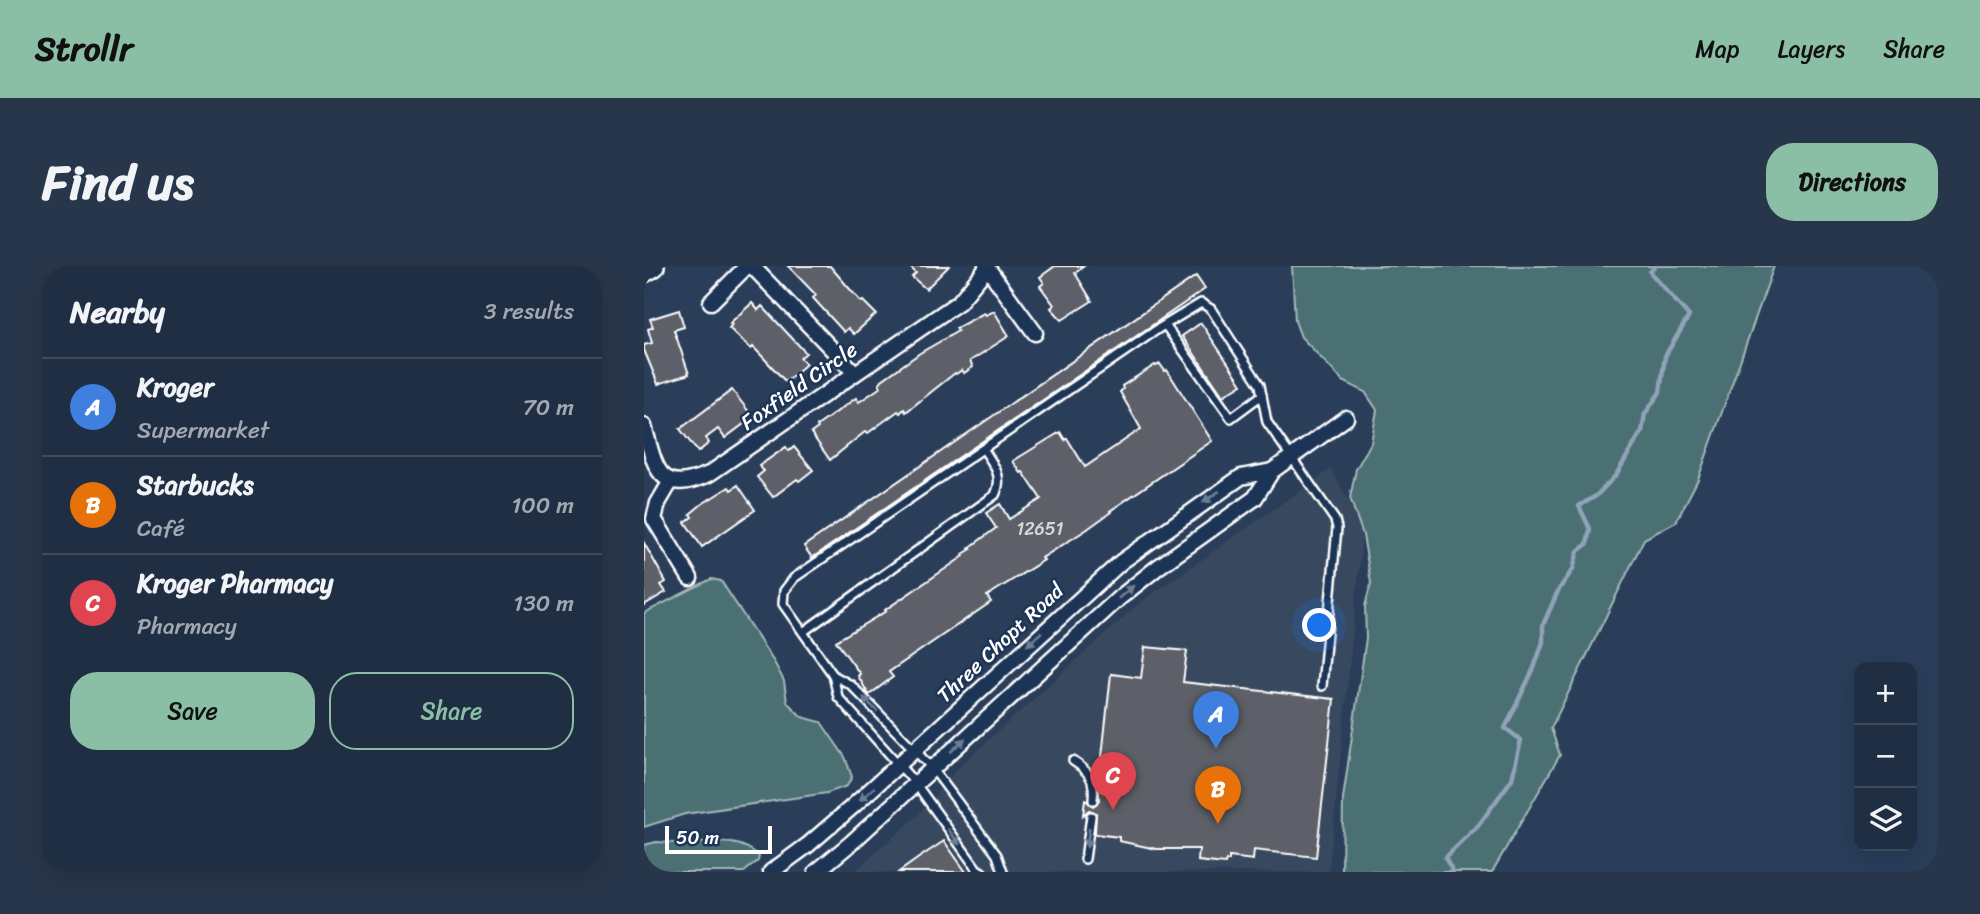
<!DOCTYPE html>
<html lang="en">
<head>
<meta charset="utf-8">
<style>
	body { margin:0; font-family:Sriracha,sans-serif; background:#28364b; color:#f1f3f6 }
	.controls { position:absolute; right:21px; bottom:21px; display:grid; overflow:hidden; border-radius:14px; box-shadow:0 7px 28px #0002 }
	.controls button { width:63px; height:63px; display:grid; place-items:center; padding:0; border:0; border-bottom:2px solid #3d4a5d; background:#202e44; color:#f1f3f6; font:35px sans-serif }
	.scale { position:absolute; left:21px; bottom:18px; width:107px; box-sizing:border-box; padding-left:7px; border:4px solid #fff; border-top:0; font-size:19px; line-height:24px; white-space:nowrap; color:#fff; -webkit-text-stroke:5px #1d3557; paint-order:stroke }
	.you { position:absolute; left:676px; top:360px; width:24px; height:24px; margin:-18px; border:5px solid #fff; border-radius:50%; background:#1a73e8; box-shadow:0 0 0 10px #1a73e833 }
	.badge { display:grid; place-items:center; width:46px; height:46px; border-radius:50%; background:#8abfa5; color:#fff; font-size:23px; font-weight:700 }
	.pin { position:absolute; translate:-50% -58px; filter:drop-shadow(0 2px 4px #0008) }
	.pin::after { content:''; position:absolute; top:37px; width:24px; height:21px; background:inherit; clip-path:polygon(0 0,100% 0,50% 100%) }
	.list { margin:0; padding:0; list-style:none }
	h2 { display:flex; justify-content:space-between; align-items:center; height:91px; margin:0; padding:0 28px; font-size:30px }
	h2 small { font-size:23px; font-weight:400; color:#a2a8b2 }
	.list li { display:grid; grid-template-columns:46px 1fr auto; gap:21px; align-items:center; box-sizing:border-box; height:98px; padding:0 28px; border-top:2px solid #3d4a5d }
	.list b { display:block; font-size:26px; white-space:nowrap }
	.list p { margin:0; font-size:23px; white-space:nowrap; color:#a2a8b2 }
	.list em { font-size:23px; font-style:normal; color:#a2a8b2 }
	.actions { display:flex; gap:14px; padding:21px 28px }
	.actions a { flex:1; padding:16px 0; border:2px solid #8abfa5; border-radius:28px; text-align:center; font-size:24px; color:#8abfa5 }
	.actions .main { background:#8abfa5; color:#111 }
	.icon { flex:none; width:38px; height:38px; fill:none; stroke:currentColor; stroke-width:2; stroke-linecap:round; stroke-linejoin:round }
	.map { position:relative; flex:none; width:1294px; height:606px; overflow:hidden; border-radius:28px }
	header { display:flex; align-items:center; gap:42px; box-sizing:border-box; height:98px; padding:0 35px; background:#8abfa5; color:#111 }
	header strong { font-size:33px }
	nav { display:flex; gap:38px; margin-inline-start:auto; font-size:24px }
	.intro { display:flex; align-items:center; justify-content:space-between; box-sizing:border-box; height:168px; padding:0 42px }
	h1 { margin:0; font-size:49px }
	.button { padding:18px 32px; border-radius:28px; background:#8abfa5; color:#111; font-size:24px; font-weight:700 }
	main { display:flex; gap:42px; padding:0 42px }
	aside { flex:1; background:#202e44; border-radius:28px; box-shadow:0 7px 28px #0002 }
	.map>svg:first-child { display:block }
	.built { fill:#39485e }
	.green { fill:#4b7073; stroke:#a5b8b9; stroke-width:2 }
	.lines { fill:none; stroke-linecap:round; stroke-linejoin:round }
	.stream { stroke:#90a3b9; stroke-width:4.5 }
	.building { fill:#5d6068; stroke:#fff; stroke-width:2 }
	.lane-casing { stroke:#fff; stroke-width:12 }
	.street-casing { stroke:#fff; stroke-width:19 }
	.secondary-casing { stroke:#fff; stroke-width:26 }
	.lane { stroke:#1d3557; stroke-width:7 }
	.street { stroke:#1d3557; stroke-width:14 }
	.secondary { stroke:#1d3557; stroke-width:21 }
	.oneway { fill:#6c7c92 }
	.labels { text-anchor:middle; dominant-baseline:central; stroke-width:5; stroke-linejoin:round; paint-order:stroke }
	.number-label { font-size:18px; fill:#d6d7d9 }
	.street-label { font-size:21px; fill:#fff; stroke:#1d3557 }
</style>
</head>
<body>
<header>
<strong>Strollr</strong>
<nav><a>Map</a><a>Layers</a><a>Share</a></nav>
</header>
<div class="intro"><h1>Find us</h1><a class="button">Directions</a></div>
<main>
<aside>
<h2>Nearby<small>3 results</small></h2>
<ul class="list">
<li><span class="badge" style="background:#3f7fe0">A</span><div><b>Kroger</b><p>Supermarket</p></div><em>70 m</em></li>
<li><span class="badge" style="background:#e8710a">B</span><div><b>Starbucks</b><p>Café</p></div><em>100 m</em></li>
<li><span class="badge" style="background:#e0444e">C</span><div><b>Kroger Pharmacy</b><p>Pharmacy</p></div><em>130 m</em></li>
</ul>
<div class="actions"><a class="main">Save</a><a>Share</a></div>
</aside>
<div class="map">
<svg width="1294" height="606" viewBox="0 0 1294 606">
	<rect width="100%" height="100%" fill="#2a3e5a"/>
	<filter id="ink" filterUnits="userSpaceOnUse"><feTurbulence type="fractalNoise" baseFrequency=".0143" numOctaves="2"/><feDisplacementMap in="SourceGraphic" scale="14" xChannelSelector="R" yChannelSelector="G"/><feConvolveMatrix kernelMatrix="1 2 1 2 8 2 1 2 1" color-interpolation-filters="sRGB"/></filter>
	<g filter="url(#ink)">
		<!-- built -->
		<polygon class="built" points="687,203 719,262 685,606 210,606 273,550 315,501 493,339"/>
		<!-- green -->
		<g class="green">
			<polygon points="648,0 1130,0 1054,213 1032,256 1000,273 907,462 916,489 848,606 698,606 699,533 722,372 721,340 727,317 719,269 706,232 712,203 727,177 733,144 721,126 699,115 657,71 651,55"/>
			<polygon points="67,313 77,315 130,396 140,415 143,436 158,451 177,456 201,491 208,511 203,520 183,527 41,548 0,561 0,347"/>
			<path d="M12,576C23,576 34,578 46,577C71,577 95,571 115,590L114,595L100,606H0V579Z"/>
		</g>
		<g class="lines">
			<!-- stream -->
			<polyline class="stream" points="809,606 801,592 834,560 868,513 877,474 861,462 890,402 899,376 899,359 914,325 929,303 934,285 943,278 946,263 935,240 952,230 972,209 998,165 1001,148 1016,126 1021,90 1045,50 1006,6 1011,0"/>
		</g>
		<!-- building -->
		<g class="building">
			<polygon points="144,0 186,0 217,36 219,35 232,48 210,68 204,62 200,66 169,32 172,29"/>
			<polygon points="265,0 305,0 282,23 268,11 272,7"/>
			<polygon points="411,0 440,0 431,7 448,35 418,54 407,42 410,39 396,20 400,17 396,11"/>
			<polygon points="552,10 561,23 168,292 160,280"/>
			<polygon points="108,37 114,44 118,40 162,87 156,92 162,98 142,116 116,88 109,81 107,83 85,62 88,59 86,57"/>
			<polygon points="35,44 40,61 30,64 45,108 14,118 0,84 0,79 8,77 4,63 9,61 6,53"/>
			<polygon points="350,45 365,70 326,95 329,101 320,107 318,104 312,108 311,107 262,146 260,143 256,147 254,145 224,167 222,165 186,194 167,167 174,162 173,160 212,132 215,136 237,121 235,118 238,114 276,87 314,65 312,62 340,47 342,49"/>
			<polygon points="557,57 598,118 579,130 538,70"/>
			<polygon points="516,98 521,105 523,104 568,175 466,245 467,246 442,264 398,292 400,294 343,330 347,336 245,406 249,411 225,429 214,410 216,408 192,375 242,345 241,344 320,290 319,288 327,283 325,282 352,262 342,247 356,238 365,253 397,233 379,206 377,207 369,195 416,166 421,174 423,172 441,201 497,163 476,126 479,123 478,120 511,99 512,100"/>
			<polygon points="88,124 109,151 81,172 74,163 62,172 65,177 54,186 36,163"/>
			<polygon points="142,181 145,185 150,181 169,204 155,215 153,213 129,231 113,211 120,205 115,200"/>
			<polygon points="94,219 111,244 58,281 41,256 48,251 46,248 58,238 85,221 87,224"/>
			<polygon points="0,277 22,316 17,319 22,326 0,339"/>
			<polygon points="501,381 543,385 539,416 690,433 672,591 610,584 609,594 585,591 585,595 582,595 581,598 554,595 555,583 512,583 475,575 475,571 451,568 452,547 445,544 439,549 441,534 449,540 455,534 455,518 467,408 497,412"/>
			<polygon points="300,575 322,606 255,606 276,591"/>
		</g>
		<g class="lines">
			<defs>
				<g id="lane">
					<polyline points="521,59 587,152 618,129"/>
					<path d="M159,366L351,229C360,211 350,199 340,184"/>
					<polyline points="189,409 139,338 140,325 150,312 514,63 557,37 567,43 616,119 623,156 691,254 693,262 678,420"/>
					<path d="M429,495C446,506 451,514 449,534"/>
					<polyline points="441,593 447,550"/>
					<polyline points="338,606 333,603 272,518 194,431 189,409 207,419 289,503 353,589 359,606"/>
				</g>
				<g id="street">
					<polyline points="108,0 211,107"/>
					<polyline points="342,0 391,67"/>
					<polyline points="67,36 103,0"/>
					<path d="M0,160C12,203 14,230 65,208L315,36L343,2"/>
					<polyline points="27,215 14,237 10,253 46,312"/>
					<polyline points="127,606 164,579 208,541 477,296 597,211 628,205"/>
					<polyline points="172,606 207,577 474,333 514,301 611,232 628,205 702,152"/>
				</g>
				<polyline id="secondary" points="0,5 9,0"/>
			</defs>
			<!-- lane casing -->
			<use href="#lane" class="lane-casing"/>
			<!-- street casing -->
			<use href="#street" class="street-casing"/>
			<!-- secondary casing -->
			<use href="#secondary" class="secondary-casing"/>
			<!-- lane -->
			<use href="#lane" class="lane"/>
			<!-- street -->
			<use href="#street" class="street"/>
			<!-- secondary -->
			<use href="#secondary" class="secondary"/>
		</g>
		<!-- one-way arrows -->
		<defs><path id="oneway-solid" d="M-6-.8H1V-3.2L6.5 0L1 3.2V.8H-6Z" transform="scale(1.75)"/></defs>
		<g class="oneway">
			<use href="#oneway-solid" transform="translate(567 231) rotate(145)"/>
			<use href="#oneway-solid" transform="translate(482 326) rotate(-40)"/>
			<use href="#oneway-solid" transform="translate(390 373) rotate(137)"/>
			<use href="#oneway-solid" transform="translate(226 438) rotate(-135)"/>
			<use href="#oneway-solid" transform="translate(314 479) rotate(-43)"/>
			<use href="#oneway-solid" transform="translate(223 528) rotate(138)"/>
			<use href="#oneway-solid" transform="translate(310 571) rotate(54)"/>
			<use href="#oneway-solid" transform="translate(444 572) rotate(97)"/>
		</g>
	</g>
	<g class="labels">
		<!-- number labels -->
		<g class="number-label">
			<text x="396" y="263">12651</text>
		</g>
		<!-- street labels -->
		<g class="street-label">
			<text transform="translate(155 120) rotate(-35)">Foxfield Circle</text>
			<text transform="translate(356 377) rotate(-43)">Three Chopt Road</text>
		</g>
	</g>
</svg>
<div class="controls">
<button>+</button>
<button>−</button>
<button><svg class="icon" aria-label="layers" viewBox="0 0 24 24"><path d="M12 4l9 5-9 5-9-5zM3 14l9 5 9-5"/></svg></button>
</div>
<div class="scale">50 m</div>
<div class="you"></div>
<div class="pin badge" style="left:572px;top:483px;background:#3f7fe0">A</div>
<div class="pin badge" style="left:574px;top:558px;background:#e8710a">B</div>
<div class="pin badge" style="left:469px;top:544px;background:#e0444e">C</div>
</div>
</main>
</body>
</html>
